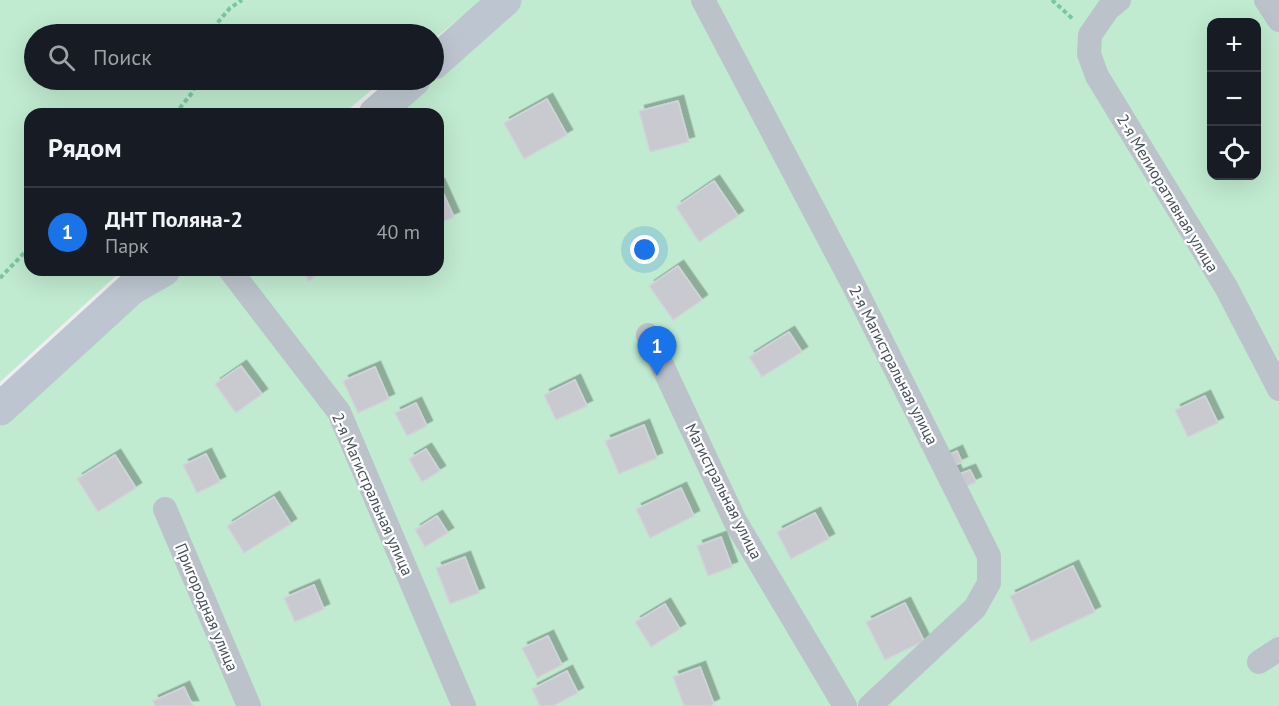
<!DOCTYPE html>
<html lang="ru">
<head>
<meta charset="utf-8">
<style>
	body { margin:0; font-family:"PT Sans",sans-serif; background:#242831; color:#f1f3f6 }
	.controls { position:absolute; right:18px; top:18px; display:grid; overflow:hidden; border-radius:12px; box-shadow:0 6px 24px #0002 }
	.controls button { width:54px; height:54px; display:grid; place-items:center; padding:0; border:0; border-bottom:2px solid #363941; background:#171b24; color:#f1f3f6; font:30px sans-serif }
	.you { position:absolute; left:645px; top:250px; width:21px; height:21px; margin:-15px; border:4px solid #fff; border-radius:50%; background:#1a73e8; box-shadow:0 0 0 9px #1a73e833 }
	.badge { display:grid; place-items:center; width:39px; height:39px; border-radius:50%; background:#1a73e8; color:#fff; font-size:20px; font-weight:700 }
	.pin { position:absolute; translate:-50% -50px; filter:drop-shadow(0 2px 3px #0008) }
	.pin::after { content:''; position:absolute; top:32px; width:21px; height:18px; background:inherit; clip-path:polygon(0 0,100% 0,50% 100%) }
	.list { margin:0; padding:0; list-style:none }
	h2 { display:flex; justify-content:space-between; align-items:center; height:78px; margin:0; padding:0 24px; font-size:26px }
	h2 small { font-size:20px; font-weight:400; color:#9ea1a6 }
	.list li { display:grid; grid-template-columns:39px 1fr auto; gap:18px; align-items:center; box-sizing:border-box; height:90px; padding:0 24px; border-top:2px solid #363941 }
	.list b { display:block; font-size:22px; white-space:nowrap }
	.list p { margin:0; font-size:20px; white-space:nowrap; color:#9ea1a6 }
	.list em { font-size:20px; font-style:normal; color:#9ea1a6 }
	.icon { flex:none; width:33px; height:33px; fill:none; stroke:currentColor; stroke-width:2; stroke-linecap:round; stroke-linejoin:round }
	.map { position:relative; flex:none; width:1279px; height:706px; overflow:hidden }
	.search { position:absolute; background:#171b24; box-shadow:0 6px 24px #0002; left:24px; top:24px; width:420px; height:66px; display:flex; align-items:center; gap:15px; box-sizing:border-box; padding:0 21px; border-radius:33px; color:#9ea1a6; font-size:22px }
	.panel { position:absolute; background:#171b24; box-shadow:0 6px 24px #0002; left:24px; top:108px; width:420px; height:168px; border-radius:18px }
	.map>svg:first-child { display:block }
	.green { fill:#c0ebd0; fill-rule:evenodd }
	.building { fill:#c9cad0; stroke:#d2d4d9; stroke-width:1.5; filter:url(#shadow) }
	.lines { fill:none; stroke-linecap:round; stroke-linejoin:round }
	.path { stroke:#7ac6a1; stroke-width:4; stroke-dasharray:4.5 3; stroke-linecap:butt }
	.street { stroke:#bbc2ca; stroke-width:24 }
	.secondary { stroke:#bdc6d0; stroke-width:33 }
	.labels { text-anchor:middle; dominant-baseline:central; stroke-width:4.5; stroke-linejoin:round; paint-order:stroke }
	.street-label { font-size:16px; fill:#48515a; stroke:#fff }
</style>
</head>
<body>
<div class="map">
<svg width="1279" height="706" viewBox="0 0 1279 706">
	<defs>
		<filter id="shadow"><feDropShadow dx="5.5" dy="-5.5" stdDeviation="0" flood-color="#0004"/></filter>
	</defs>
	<rect width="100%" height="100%" fill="#f0eeee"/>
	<!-- green -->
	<g class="green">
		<polygon points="0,0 482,0 434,39 434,34 34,34 34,80 383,80 343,114 30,114 30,270 124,270 118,274 0,382"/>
		<path d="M505,0H1279V706H0V409L162,270H438V114H374L414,80H434V63ZM1212,22H1256V176H1212Z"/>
	</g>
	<!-- building -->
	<g class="building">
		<polygon points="547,99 567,135 524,159 504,123"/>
		<polygon points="678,101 689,142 650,152 639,111"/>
		<polygon points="714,181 738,216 699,242 676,207"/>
		<polygon points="438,184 439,184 454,217 438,224"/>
		<polygon points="678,266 702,300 673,320 649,286"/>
		<polygon points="301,270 323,270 309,281"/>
		<polygon points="789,332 802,352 762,377 749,357"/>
		<polygon points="241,366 262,394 236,413 215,384"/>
		<polygon points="375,367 389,399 358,413 343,381"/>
		<polygon points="575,380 587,406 556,420 544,395"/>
		<polygon points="1205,396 1218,423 1188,437 1175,410"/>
		<polygon points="416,403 427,426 407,436 395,413"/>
		<polygon points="644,425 657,458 619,474 605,441"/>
		<polygon points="426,449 440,471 422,482 409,459"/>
		<polygon points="957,451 962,462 953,466 957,475 970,470 976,482 952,493 937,460"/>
		<polygon points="206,454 220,482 197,493 183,465"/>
		<polygon points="115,455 136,488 98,512 77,479"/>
		<polygon points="681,488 694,516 650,538 636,509"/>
		<polygon points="274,497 291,524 244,553 227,526"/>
		<polygon points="815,513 829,539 791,559 777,532"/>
		<polygon points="437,516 448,533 425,547 415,530"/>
		<polygon points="721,537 732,567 708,576 697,546"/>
		<polygon points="465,557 479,593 450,604 436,568"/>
		<polygon points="1073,566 1095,612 1031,642 1010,596"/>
		<polygon points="314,585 324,609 295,622 284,598"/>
		<polygon points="905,603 924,641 885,660 866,622"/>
		<polygon points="665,604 680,629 651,647 635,622"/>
		<polygon points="548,636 562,665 537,678 522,648"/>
		<polygon points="700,667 714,704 710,706 684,706 673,677"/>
		<polygon points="567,671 578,693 553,706 540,706 532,689"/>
		<polygon points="184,687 193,706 155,706 153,701"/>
	</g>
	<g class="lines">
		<!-- path -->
		<g class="path">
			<polyline points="1052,0 1074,20"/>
			<polyline points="208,34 230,8 242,0"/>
			<polyline points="175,114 192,93 197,80"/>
			<polyline points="0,278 30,247"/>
		</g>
		<!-- street -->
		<g class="street">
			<polyline points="703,0 854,286 989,556 989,583 975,608 870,706"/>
			<polyline points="1119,0 1108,9 1090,35 1089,54 1097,76 1226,287 1279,389"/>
			<polyline points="1266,0 1279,20"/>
			<polyline points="230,270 339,412 464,706"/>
			<polyline points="648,335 735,521 845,706"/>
			<polyline points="165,509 249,706"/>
			<polyline points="1259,662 1279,649"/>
		</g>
		<!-- secondary -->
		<g class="secondary">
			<polyline points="434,63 505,0"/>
			<polyline points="375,114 414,80"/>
			<polyline points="0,409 131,289 164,270"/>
		</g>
	</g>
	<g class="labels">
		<!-- street labels -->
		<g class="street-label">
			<text transform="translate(1168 193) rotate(59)">2-я Мелиоративная улица</text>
			<text transform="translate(894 365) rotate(63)">2-я Магистральная улица</text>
			<text transform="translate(724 491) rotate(63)">Магистральная улица</text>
			<text transform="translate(373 494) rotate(66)">2-я Магистральная улица</text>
			<text transform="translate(207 607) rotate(67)">Пригородная улица</text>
		</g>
	</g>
</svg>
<div class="controls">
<button>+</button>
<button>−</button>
<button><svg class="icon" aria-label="locate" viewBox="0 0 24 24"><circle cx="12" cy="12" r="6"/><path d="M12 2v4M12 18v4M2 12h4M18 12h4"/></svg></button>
</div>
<div class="you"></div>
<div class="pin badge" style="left:657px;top:376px">1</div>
<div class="search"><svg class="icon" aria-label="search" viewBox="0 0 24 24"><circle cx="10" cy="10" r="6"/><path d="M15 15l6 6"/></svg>Поиск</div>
<section class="panel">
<h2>Рядом<small></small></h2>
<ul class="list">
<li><span class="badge">1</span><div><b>ДНТ Поляна-2</b><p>Парк</p></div><em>40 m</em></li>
</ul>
</section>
</div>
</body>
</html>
